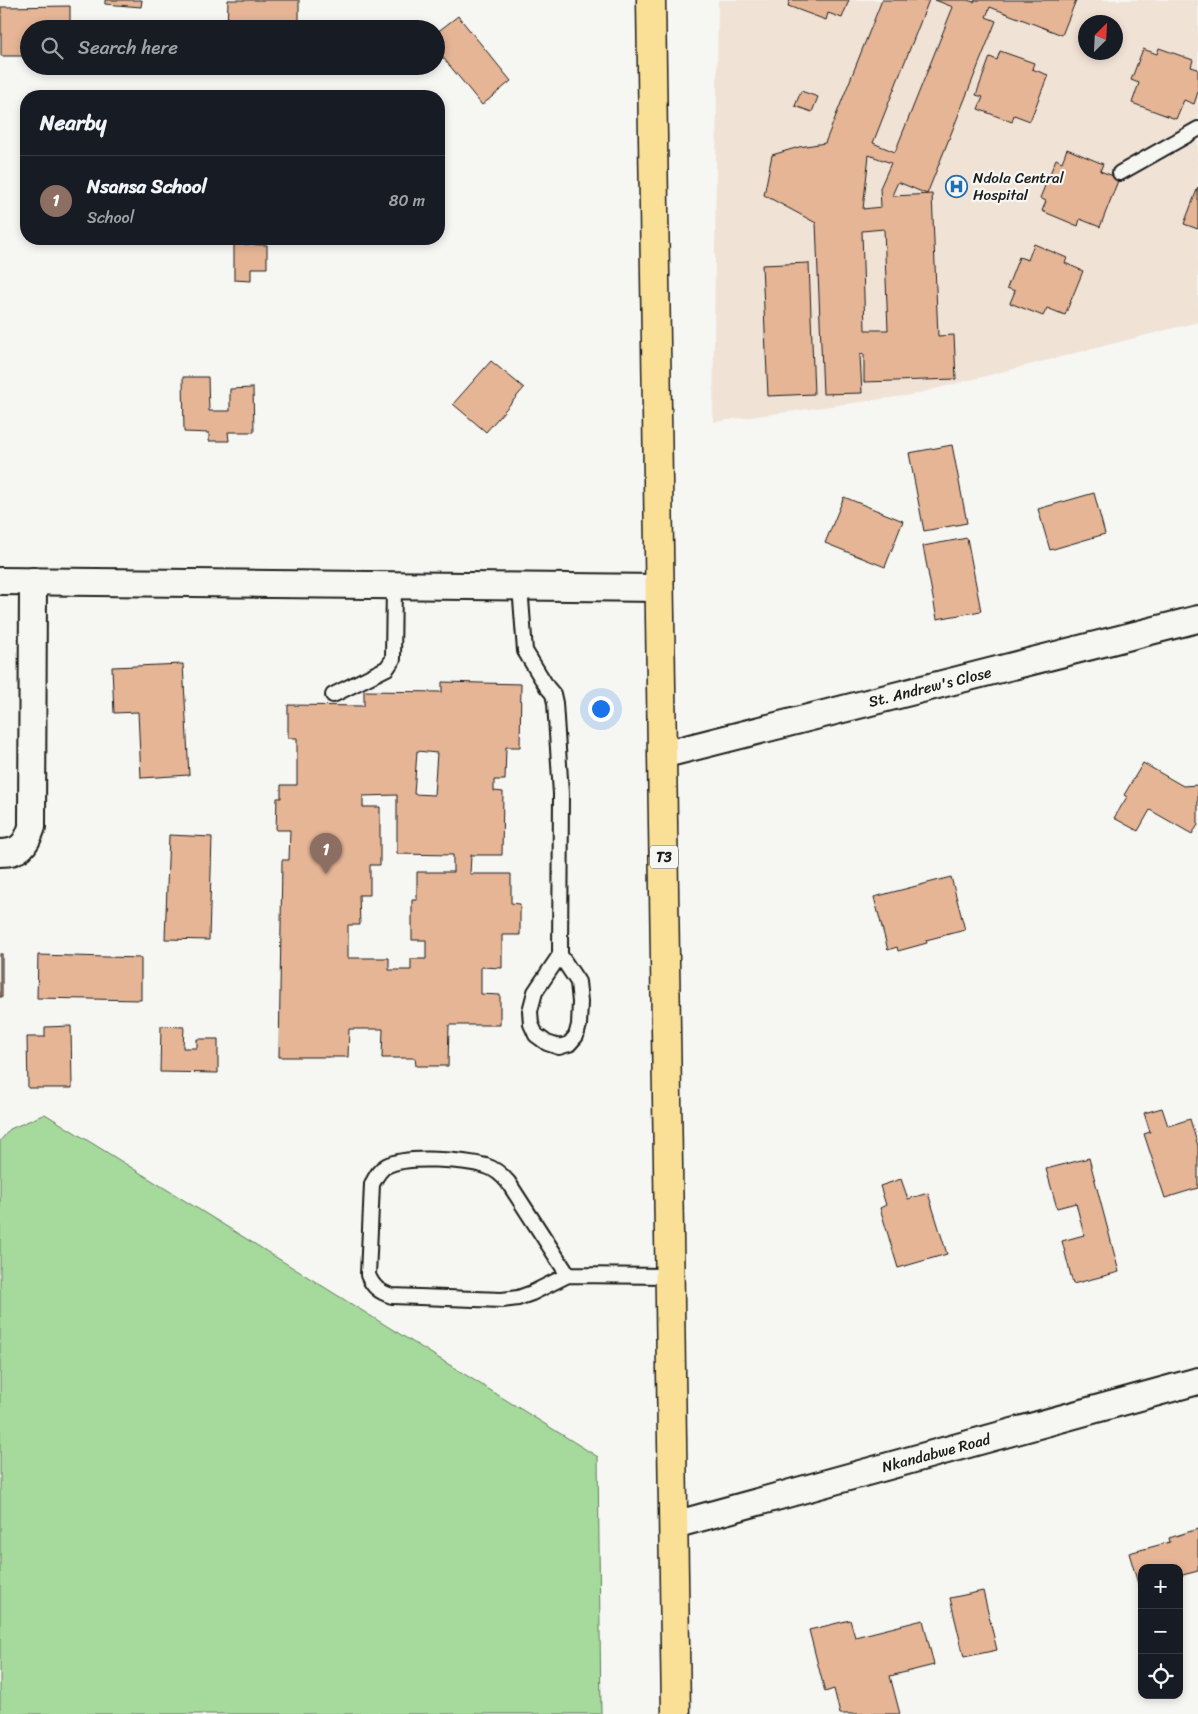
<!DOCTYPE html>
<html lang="en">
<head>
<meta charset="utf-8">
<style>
	body { margin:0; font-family:Sriracha,sans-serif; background:#242831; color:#f1f3f6 }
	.controls { position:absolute; right:15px; bottom:15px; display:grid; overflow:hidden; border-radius:10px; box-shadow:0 2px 8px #0003 }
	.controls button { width:45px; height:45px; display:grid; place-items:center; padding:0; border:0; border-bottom:1px solid #363941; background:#171b24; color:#f1f3f6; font:25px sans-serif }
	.compass { position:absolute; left:1078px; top:15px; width:45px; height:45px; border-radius:50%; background:#171b24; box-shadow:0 2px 8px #0003; rotate:24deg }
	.you { position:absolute; left:600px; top:708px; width:18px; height:18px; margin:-12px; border:4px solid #fff; border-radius:50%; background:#1a73e8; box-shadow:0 0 0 8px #1a73e833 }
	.badge { display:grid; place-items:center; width:32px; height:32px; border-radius:50%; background:#1a73e8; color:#fff; font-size:16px; font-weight:700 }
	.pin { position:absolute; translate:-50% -41px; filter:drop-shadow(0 1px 2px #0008) }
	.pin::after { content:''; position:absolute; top:26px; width:18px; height:15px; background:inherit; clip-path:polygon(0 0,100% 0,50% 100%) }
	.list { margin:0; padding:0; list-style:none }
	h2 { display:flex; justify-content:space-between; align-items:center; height:65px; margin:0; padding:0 20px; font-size:21px }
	h2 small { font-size:16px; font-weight:400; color:#9ea1a6 }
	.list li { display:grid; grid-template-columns:32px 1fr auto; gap:15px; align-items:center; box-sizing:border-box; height:90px; padding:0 20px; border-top:1px solid #363941 }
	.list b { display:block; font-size:19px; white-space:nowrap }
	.list p { margin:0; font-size:16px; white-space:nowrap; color:#9ea1a6 }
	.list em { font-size:16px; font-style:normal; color:#9ea1a6 }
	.icon { flex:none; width:28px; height:28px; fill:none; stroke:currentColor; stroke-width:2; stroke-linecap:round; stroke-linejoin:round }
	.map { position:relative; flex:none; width:1198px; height:1714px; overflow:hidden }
	.search { position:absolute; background:#171b24; box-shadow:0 2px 8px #0003; left:20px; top:20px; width:425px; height:55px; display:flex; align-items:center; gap:12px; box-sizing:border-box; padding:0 18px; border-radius:28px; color:#9ea1a6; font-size:19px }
	.panel { position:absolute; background:#171b24; box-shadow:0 2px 8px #0003; left:20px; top:90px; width:425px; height:155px; border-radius:20px }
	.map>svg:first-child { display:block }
	.built { fill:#f1e2d6; fill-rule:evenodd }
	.green { fill:#a6da9c; stroke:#617b5c }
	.building { fill:#e5b596; stroke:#1c1c1c; fill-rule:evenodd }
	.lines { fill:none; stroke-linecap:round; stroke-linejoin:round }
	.service-casing { stroke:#1c1c1c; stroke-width:18 }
	.minor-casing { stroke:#1c1c1c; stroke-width:30 }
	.trunk-casing { stroke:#1c1c1c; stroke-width:31 }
	.service { stroke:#f6f6f2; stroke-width:14 }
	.minor { stroke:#f6f6f2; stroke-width:26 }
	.trunk { stroke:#fadf96; stroke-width:28 }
	.labels { text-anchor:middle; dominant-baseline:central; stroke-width:4.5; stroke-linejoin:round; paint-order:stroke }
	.shield { fill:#f6f6f2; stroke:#5d5d5c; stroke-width:1 }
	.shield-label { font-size:14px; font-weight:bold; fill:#1c1c1c }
	.poi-label { font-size:15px; fill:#1c1c1c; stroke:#f6f6f2; text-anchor:start }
	.street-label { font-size:15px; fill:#1c1c1c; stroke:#f6f6f2 }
</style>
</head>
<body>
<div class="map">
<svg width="1198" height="1714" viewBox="0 0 1198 1714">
	<rect width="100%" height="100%" fill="#f6f6f2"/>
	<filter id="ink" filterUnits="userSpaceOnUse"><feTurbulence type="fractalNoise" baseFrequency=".02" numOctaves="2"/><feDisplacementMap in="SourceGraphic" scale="10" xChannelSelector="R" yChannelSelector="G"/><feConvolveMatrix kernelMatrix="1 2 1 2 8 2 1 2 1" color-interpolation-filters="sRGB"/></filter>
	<g filter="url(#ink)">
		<!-- built -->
		<path class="built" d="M718,0H1198V322L911,395L713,422ZM1086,22H1116V52H1086Z"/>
		<!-- green -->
		<polygon class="green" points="45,1114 598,1457 601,1714 0,1714 0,1141 10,1129"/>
		<!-- building -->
		<g class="building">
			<polygon points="105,0 142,0 141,7 105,4"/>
			<polygon points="228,0 299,0 299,29 227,29"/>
			<polygon points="790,0 849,0 842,18 828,13 826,20 788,6"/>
			<path d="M882,0H929L873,143L895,152L953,7L935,0H967L974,2L975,0H1076L1062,35L990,7L986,17L996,21L927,194L898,182L893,193V196L932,194L938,336L954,335L956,379L864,382V354L860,355L862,393L823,394L816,223L764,195L772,155L799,147L825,143ZM869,155L891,163L880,188L881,207L863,209ZM884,229L888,330H865L862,231Z"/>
			<polygon points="70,6 70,29 29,29 29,32 27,32 27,56 1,56 1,7"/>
			<polygon points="458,16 511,81 482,105 436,49 436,33"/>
			<polygon points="1159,48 1193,60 1191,67 1198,69 1198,92 1194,104 1184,100 1176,119 1132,103 1139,83 1131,80 1143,49 1157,54"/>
			<polygon points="1000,51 1034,63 1032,69 1048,75 1030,121 1014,115 1012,122 978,109 983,97 976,95 990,57 997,60"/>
			<polygon points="801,91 818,97 812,112 795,106"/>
			<polygon points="1067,149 1103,164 1100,171 1119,178 1100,227 1080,219 1078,226 1042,211 1046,201 1040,198 1056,159 1062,162"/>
			<polygon points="1198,187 1198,229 1184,224"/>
			<polygon points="234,244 267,245 267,268 251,268 251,281 234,280"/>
			<polygon points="1034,244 1067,258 1065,263 1083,271 1065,315 1047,308 1043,316 1010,303 1015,291 1007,288 1019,257 1028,260"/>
			<polygon points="809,263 814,394 768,396 762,265"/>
			<polygon points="491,361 524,388 486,432 453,404"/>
			<polygon points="183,377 208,377 209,411 230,411 230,389 253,388 254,432 228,432 229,441 209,441 209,433 184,432"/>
			<polygon points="952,445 967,523 924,531 909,453"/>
			<polygon points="1094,493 1105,534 1050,550 1038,509"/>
			<polygon points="844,497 903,521 885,567 825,543"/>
			<polygon points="967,538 981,611 937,619 923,546"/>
			<polygon points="183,664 189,775 141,778 138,712 114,713 112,667"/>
			<path d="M442,682L521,684L520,747H506L505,780H494V791L503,792L502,855H471L470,874H511V903L520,904V935H502V968L481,967V994L500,995V1025H449L448,1066H416L415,1058H382L383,1029H349L348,1057H279L282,860H289L290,830H276L277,798H281V785H297V738H288V705L364,706V691L442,692ZM417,751L437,753L434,795L414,794ZM397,795V854L453,855V872H417V900H412V940H426V959H411V970H389V958H348V925H360L359,895H370V865H380V807H363V796Z"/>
			<polygon points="1143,763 1183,786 1198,785 1198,825 1192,834 1150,810 1138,831 1114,818 1127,797 1124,795"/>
			<polygon points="169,835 212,837 209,940 165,939"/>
			<polygon points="951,877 965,930 926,940 927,943 898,951 897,947 888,950 874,897"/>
			<rect x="0" y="954" width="2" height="43"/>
			<polygon points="38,955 141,958 141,1000 37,998"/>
			<polygon points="71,1026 72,1088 28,1088 27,1037 45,1037 45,1027"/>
			<polygon points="161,1026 184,1027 183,1048 197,1048 197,1039 218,1039 218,1073 160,1072"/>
			<polygon points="1162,1108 1168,1126 1190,1119 1198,1146 1198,1188 1165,1198 1144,1134 1150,1132 1144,1113"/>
			<polygon points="1089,1158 1119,1272 1073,1284 1062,1241 1084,1235 1076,1203 1057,1208 1046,1169"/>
			<polygon points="901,1179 908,1199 928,1193 947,1254 898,1268 880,1208 886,1205 880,1186"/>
			<polygon points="1198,1529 1198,1571 1179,1576 1179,1568 1142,1568 1142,1586 1139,1587 1129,1553 1170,1542 1169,1538"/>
			<polygon points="983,1591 997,1650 964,1657 950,1598"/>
			<polygon points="850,1620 855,1637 923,1620 934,1665 890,1676 900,1714 840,1714 834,1689 825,1692 809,1630"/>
		</g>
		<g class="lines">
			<defs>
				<g id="service">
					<polyline points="1120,173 1198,129"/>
					<polyline points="520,586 525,651 547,687 553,694 555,703 561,794 560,955 535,992 530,1011 531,1024 536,1035 547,1043 559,1047 569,1044 576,1036 579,1025 580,1002 578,982 560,955"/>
					<polyline points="333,695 387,668 393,659 394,585"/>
					<path d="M568,1275L508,1182C502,1175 496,1169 486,1166C464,1160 407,1155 386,1166C379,1170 376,1177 372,1184L368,1275C373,1287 379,1292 392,1296L502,1300L518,1298L532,1293L568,1275L670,1276"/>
				</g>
				<g id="minor">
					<polyline points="0,581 660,588"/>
					<polyline points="662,755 1198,619"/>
					<path d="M0,853C20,853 26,845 32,827L33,581"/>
					<polyline points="674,1525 1198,1381"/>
				</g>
				<polyline id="trunk" points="651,0 676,1714"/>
			</defs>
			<!-- service casing -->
			<use href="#service" class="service-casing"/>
			<!-- minor casing -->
			<use href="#minor" class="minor-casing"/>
			<!-- trunk casing -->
			<use href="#trunk" class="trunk-casing"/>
			<!-- service -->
			<use href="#service" class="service"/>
			<!-- minor -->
			<use href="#minor" class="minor"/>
			<!-- trunk -->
			<use href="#trunk" class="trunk"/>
		</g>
	</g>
	<!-- icons -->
	<defs>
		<symbol id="hospital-ring" viewBox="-11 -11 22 22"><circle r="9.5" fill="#f6f6f2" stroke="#1f6fb2" stroke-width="1.5"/><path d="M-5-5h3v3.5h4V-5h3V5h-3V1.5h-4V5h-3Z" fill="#1f6fb2"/></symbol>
	</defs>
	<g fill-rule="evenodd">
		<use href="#hospital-ring" x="944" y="174" width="25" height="25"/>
	</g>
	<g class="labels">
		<!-- shield labels -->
		<rect class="shield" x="650" y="845.5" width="28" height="23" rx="4"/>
		<g class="shield-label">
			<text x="664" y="857">T3</text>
		</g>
		<!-- poi labels -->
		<g class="poi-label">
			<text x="973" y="178">Ndola Central<tspan x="973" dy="17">Hospital</tspan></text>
		</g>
		<!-- street labels -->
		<g class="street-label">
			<text transform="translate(930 687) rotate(-14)">St. Andrew's Close</text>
			<text transform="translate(936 1453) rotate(-15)">Nkandabwe Road</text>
		</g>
	</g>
</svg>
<div class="controls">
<button>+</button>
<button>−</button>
<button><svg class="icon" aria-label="locate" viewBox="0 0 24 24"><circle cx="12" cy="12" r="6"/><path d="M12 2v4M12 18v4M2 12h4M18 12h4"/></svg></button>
</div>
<svg class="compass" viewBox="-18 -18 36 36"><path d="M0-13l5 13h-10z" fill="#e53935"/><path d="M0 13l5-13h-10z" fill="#9ea1a6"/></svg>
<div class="you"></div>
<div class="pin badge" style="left:326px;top:874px;background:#8d6e63">1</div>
<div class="search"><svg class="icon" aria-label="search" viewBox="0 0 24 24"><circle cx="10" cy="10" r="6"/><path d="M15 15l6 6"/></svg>Search here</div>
<section class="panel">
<h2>Nearby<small></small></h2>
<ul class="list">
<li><span class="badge" style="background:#8d6e63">1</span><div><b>Nsansa School</b><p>School</p></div><em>80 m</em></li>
</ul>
</section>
</div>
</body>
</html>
